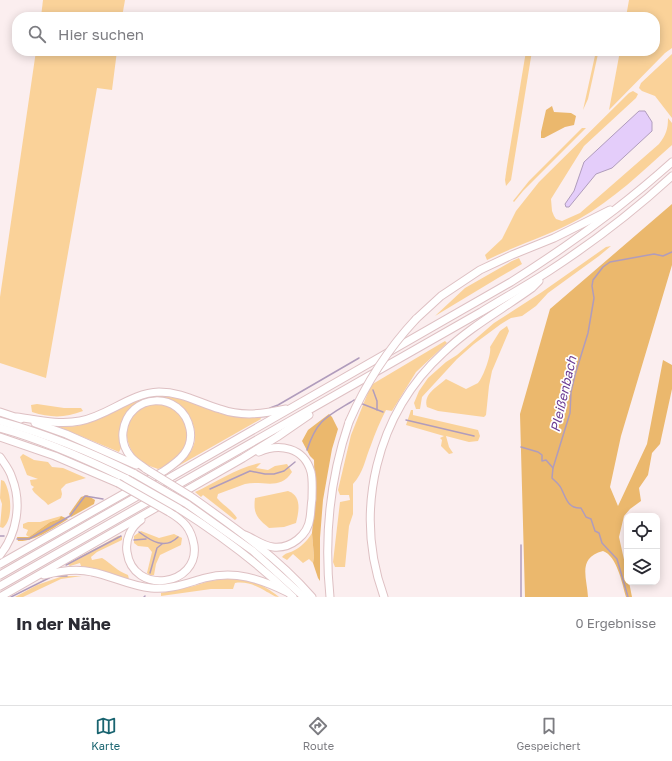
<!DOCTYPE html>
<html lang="de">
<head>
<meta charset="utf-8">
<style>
	body { margin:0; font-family:"Golos Text",sans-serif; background:#f2f2f3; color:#2b2b33 }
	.controls { position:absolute; right:12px; bottom:12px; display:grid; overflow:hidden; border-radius:8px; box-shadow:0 2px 10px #0003 }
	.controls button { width:36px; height:36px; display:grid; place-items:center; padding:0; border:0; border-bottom:1px solid #e1e1e2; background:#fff; color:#2b2b33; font:20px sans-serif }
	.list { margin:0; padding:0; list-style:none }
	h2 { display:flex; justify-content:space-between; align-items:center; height:52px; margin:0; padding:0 16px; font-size:17px }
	h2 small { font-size:13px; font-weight:400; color:#7c7c81 }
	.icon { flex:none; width:22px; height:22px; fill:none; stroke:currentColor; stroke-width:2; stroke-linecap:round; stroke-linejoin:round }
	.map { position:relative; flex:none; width:672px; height:597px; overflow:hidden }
	.search { position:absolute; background:#fff; box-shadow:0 2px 10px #0003; left:12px; right:12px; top:12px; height:44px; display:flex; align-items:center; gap:10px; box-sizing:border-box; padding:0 14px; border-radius:16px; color:#7c7c81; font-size:15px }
	.sheet { height:108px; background:#fff }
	nav { display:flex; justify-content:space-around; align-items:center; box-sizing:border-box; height:56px; border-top:1px solid #e1e1e2; background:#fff; font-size:11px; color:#7c7c81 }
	nav a { display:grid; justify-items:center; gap:2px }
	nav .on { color:#196470 }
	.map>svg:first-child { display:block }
	.green { fill:#fad299 }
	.forest { fill:#ebb86d }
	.water { fill:#e4cdfa; stroke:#b09cbc }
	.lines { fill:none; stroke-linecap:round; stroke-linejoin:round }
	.stream { stroke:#b09cbc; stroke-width:1.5 }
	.highway-casing { stroke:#dec0c3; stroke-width:9 }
	.highway { stroke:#fff; stroke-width:7 }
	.highway-bridge-casing { stroke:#dec0c3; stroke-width:9; stroke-linecap:butt }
	.highway-bridge { stroke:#fff; stroke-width:7 }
	.labels { text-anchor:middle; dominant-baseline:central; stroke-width:3.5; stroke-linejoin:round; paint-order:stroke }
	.water-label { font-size:13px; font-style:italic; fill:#6c3c92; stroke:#fff }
</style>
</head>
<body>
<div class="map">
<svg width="672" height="597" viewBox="0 0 672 597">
	<rect width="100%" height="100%" fill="#fbeeef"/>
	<!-- green -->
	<g class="green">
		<polygon points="43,0 125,0 122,17 41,17"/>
		<polygon points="629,0 672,0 672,48 665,53 609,110 620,51 655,51 655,17 626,17"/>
		<polygon points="36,51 117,51 112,90 97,88 46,378 0,363 0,297"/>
		<polygon points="526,51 532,51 511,180 506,186 505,180 507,166"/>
		<polygon points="596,51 599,51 598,54 588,99 583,110"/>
		<polygon points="672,54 672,118 655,96 642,91 639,88 641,83"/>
		<path d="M633,91L638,94L636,98L584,146L551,199L552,211L554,216L556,219L562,221L580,213L659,144C666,135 668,129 668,118L672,123V145C643,171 613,200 579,219C550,235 517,245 487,260L485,255L502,239L516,211L539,182L629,93Z"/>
		<polygon points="582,128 586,128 523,191 514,202 513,201 529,181"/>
		<polygon points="611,246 599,256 548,293 536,306 522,316 511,318 501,324 474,344 457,359 422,397 420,409 416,409 414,403 419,391 428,378 446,362 457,355 494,323 542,292 606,247"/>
		<polygon points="519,258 522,264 498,278 435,316 465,288 512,261"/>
		<path d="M507,326L509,331L492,371L489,386L486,415L484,417L438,411L427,407C423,394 437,387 446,379L466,389C470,387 474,385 478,383C483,378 492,353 490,347L500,331Z"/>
		<path d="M445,341L447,343L416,372L392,411L386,410C380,422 375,433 371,445C365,459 364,472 353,484V514L349,526L345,567H335L333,562L340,502L350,500L349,495H340L338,490L351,435L371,385Z"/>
		<path d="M161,396L185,399L219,413L235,417H260L261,419L173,469C179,459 193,457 195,439C197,404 154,384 130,409C115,425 127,439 119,452L59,427L77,426L91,422L136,401L153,397Z"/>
		<path d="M153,403C158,404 164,404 169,406C172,407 176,411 179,414C196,428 187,453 170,464C167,466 162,467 158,469C153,467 146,465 141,462C127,451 119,423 136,411C141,407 148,405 153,403Z"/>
		<path d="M37,404L64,408H81L83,411C65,418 51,418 32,412L31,405Z"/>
		<polygon points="411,410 413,410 413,415 478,430 480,436 478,441 469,442 446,436 449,447 453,453 449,454 441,446 442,440 440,438 444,436 406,425"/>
		<path d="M23,454L34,460L48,462L52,467L63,468L86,478L66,484L61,489L62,494L61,498L48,505C43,499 35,495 32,489L34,487L31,485L30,480L38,479L27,475L20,457Z"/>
		<path d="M261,463L256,468L268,470L275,466L287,464L292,472C280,491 263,480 245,484C236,487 227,491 218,494L217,498C223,505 232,510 237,518L235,520L203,495L201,497L195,492C215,483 239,466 261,463Z"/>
		<path d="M1,480L4,481C11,492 14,519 3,528L0,527L2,504L0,498Z"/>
		<path d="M288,491C302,496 299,511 296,523L284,527L269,528C257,518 253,514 255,498Z"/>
		<polygon points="61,516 59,519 50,522 29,537 26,535 28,530 23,528 23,524 28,522 40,522"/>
		<polygon points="141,531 159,538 174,534 182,538 181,545 160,555 156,564 154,575 149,575 147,573 152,552 148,547 138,546 134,543 134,536"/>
		<path d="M312,533L314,557L313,563L309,559L303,563L293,554L287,560L282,557C285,553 289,553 293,551C301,547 307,541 312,533Z"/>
		<path d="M118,536H122V540L97,552L91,557L92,560L102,558C112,564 117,571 128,575L129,579L96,569L81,566L80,563L70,566L67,564C84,554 101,546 118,536Z"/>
		<polygon points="63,576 82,576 61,579 23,597 15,597 37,585"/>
		<path d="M233,578C253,581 263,584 279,597C274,597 272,594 267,592C257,586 247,581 235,583L233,589H211L161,596V593L194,586L209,581Z"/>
	</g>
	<!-- forest -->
	<g class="forest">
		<polygon points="552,106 554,112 571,113 576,116 574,125 565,127 544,138 541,138 541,132 546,110"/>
		<path d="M672,204V265L621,436L610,487L618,506L647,444L663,360L672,365V389L660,444L652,453L648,475L639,488L641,501L630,509L624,516L619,537L627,573V582H629L632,597H626C622,583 617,556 603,551C577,558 587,577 588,597H525L520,414L550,309Z"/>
		<polygon points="329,414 332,417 338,429 332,449 323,500 320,538 320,581 318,578 313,563 314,557 312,533 315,500 314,460 310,456 302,441 308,430"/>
		<polygon points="87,495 95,500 94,504 71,517 69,514 81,497"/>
		<path d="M61,516L68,519C54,528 34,542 18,541L17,537H29L50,522L59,519Z"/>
	</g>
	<!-- water -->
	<polygon class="water" points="639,111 645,111 652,122 652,131 612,168 596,174 569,207 566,207 565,204 574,191 584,162"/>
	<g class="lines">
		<!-- stream -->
		<g class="stream">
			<polyline points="373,390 377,401 377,410"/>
			<polyline points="360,403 383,412"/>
			<polyline points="270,408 278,405 359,358"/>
			<polyline points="406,420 474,436"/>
			<polyline points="521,447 538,452 542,455 542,461 546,460 553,468"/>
			<path d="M307,450C317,420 326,417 351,402L354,400L357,401"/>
			<polyline points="210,489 250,471 265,474 274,474 284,471 295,462"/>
			<path d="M139,532C151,541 165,550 178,537"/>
			<polyline points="0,536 4,536"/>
			<polyline points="17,539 29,539 70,516 85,496 103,499"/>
			<polyline points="134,540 146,539"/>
			<polyline points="521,545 521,597"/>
			<polyline points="66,565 121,536"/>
			<polyline points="150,573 157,548 162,544"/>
			<polyline points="11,597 53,576 67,576"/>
			<polyline points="144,597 145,596"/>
			<path d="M628,597L617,559L602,543L599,533L595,531L591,519L586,517L581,508C568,509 566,498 561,488C559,484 555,481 552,478L553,468L570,413L571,392L575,375L588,333L594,298L592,286L593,280L603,267L610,262L654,254L663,256L672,252"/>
		</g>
		<defs>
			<g id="highway">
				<polyline points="416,319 441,296 480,270 512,255 554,238 610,210"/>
				<polyline points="0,412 21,419"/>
				<path d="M17,417C38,420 59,425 80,421C108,416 130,393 159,392C182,392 199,403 220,409C242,417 263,414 286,409"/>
				<path d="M0,421C47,434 91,452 135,474"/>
				<polyline points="35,423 66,434 136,465"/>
				<path d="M0,428C44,440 86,459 127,479"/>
				<polyline points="0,437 55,456 118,483"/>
				<path d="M0,457C4,463 10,470 12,478C22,503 17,534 0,555"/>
				<path d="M190,496C234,527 277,557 312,597"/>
				<polyline points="187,504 253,551 304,597"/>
				<path d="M178,508C219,534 258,563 293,597"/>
				<path d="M141,520C131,527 125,539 127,552C133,596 200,586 194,545C191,528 184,521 169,512"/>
				<path d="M245,535C253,538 263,546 273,547C291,549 308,535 310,518C311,512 311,505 312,499C312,490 313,481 311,472C304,447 279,443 259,452"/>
				<path d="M0,564L164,471C179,461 194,450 190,429C182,390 128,392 123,432C122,441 125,450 131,457C135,462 141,465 146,469"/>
				<path d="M0,575L511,282C568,246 622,207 672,162"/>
				<path d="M44,575C59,571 76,568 92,572C112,576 130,586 151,588C170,590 187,583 205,578C235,570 260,579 287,592"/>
				<path d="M0,586L481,312C504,298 527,285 549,271C592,243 634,211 672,176"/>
				<polyline points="0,597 243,458 277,437 309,415"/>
				<path d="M330,597C324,538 330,478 349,422"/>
				<path d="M384,597C353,511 376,414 444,352C470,327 503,309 532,288L539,281"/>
			</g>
		</defs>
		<!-- highway casing -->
		<use href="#highway" class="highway-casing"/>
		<!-- highway -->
		<use href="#highway" class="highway"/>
		<defs>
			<g id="highway-bridge">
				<path d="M349,422C366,383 387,350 416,319"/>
				<polyline points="146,469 190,496"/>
				<polyline points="135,474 187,504"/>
				<polyline points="127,479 178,508"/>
				<polyline points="118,483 169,512"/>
			</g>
		</defs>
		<!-- highway-bridge casing -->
		<use href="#highway-bridge" class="highway-bridge-casing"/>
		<!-- highway-bridge -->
		<use href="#highway-bridge" class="highway-bridge"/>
	</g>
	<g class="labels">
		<!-- water labels -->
		<g class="water-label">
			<text transform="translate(563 394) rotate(-77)">Pleißenbach</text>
		</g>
	</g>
</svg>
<div class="controls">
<button><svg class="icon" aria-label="locate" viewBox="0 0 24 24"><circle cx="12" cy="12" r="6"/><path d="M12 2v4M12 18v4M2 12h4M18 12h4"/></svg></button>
<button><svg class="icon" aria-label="layers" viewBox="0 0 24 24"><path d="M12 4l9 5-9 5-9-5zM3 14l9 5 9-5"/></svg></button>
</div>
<div class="search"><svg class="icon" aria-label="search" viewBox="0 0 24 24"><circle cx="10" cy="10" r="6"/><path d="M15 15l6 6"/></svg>Hier suchen</div>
</div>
<section class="sheet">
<h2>In der Nähe<small>0 Ergebnisse</small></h2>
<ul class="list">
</ul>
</section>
<nav>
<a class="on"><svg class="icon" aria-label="map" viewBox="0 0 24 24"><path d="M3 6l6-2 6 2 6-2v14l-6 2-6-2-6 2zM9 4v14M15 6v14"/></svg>Karte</a>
<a><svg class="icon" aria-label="directions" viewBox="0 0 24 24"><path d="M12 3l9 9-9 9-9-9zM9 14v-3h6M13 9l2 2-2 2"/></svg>Route</a>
<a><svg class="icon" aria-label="saved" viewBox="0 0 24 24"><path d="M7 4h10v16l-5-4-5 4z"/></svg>Gespeichert</a>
</nav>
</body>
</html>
